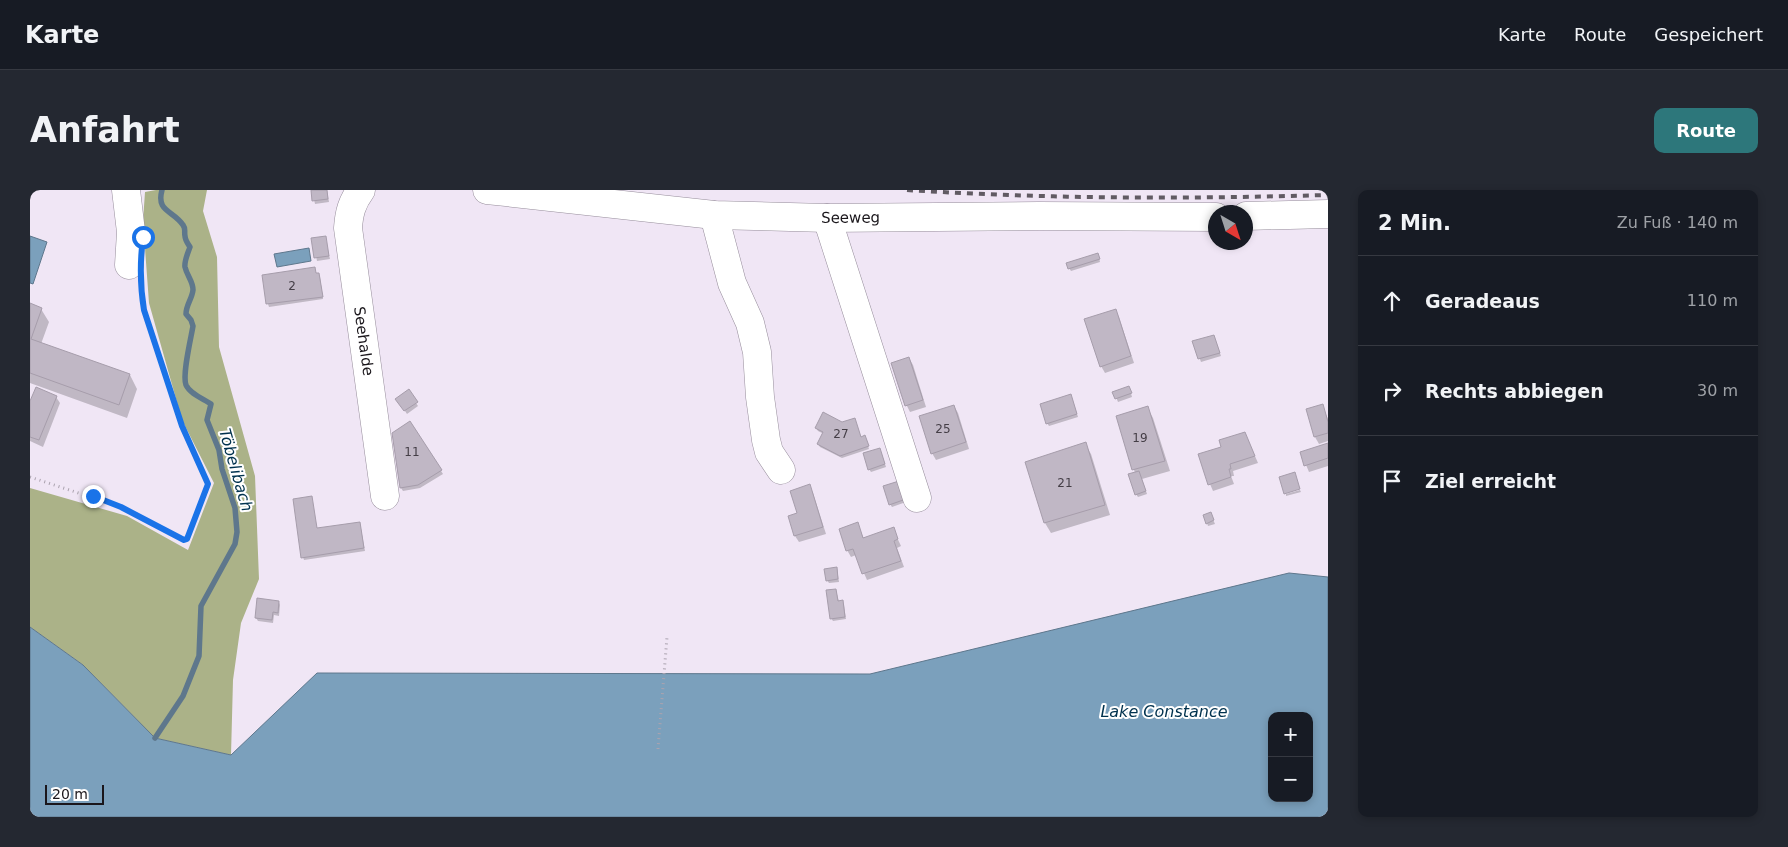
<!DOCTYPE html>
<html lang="de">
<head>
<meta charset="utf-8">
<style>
	body { margin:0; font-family:"DejaVu Sans",sans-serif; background:#242831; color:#f1f3f6 }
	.controls { position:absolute; right:15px; bottom:15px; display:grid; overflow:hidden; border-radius:10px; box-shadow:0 2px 8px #0003 }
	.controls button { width:45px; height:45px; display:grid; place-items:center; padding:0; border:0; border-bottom:1px solid #363941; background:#171b24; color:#f1f3f6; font:25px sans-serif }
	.compass { position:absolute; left:1178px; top:15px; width:45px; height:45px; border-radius:50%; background:#171b24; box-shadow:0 2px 8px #0003; rotate:141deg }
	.scale { position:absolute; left:15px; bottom:12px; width:59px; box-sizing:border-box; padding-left:5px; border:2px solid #1a161b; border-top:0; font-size:14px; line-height:18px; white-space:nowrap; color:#1a161b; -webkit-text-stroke:4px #fff; paint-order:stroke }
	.stop { position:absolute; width:15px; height:15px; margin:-11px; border:4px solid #1a73e8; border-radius:50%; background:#fff }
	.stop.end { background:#1a73e8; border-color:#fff; box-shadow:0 1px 5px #0008 }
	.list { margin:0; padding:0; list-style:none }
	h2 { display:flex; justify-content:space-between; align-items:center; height:65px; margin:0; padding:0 20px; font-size:21px }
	h2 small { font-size:16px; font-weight:400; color:#9ea1a6 }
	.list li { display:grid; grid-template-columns:32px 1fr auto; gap:15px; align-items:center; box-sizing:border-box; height:90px; padding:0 20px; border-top:1px solid #363941 }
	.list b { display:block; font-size:19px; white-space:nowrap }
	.list em { font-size:16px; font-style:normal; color:#9ea1a6 }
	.icon { flex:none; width:28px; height:28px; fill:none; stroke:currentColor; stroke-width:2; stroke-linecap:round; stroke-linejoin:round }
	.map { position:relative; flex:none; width:1298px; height:627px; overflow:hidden; border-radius:10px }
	header { display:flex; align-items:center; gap:30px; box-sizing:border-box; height:70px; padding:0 25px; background:#171b24; border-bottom:1px solid #363941 }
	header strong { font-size:24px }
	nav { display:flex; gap:28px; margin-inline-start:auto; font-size:18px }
	.intro { display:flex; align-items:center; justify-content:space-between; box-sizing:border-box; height:120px; padding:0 30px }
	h1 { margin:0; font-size:35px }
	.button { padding:12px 22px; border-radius:10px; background:#2d777b; color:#fff; font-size:18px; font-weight:700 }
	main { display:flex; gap:30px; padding:0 30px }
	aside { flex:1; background:#171b24; border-radius:10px; box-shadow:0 2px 8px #0003 }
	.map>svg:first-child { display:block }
	.forest { fill:#abb288 }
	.water { fill:#7ba0bc; stroke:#5e778c; fill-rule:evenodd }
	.shadow { fill:#0003 }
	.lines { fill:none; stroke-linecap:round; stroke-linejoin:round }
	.stream { stroke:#5e778c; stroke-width:5.5 }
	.building { fill:#c0b7c5; stroke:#a69dab }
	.minor-casing { stroke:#968d9b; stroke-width:29 }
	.path { stroke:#aba3af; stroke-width:3; stroke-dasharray:1 4; stroke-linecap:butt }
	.minor { stroke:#fff; stroke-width:28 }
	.rail { stroke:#615b63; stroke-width:4; stroke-dasharray:6 6; stroke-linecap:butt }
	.route { stroke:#1a73e8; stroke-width:6 }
	.labels { text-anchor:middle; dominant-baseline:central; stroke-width:4; stroke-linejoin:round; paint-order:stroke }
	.number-label { font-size:12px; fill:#443e46 }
	.street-label { font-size:15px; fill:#1a161b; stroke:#fff }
	.water-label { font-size:16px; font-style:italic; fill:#00324e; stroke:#fff }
</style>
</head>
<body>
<header>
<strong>Karte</strong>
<nav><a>Karte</a><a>Route</a><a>Gespeichert</a></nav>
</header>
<div class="intro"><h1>Anfahrt</h1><a class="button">Route</a></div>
<main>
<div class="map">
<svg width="1298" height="627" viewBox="0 0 1298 627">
	<rect width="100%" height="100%" fill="#f0e6f5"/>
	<!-- forest -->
	<polygon class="forest" points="126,0 177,0 173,21 187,67 189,157 225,286 229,389 211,433 203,490 201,565 125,548 53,475 0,437 0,298 97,326 158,360 184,293 152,230 119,113 113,31 115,2"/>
	<!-- water -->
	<g class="water">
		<polygon points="0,46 17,52 3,94 0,93"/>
		<polygon points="279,58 281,71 247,77 244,64"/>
		<path d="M1259,383L1298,387V627H0V437L53,475L125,548L201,565L287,483L840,484ZM1242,526H1279V608H1242Z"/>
	</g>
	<!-- shadow -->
	<g class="shadow">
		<polygon points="282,0 297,0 299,12 285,14"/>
		<polygon points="295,47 300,69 287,71 283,49"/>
		<polygon points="1069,68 1070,72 1041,81 1039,78"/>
		<polygon points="284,79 286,84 289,84 290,87 293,109 239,117 238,114"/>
		<polygon points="0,115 11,119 19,132 11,154 100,185 107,199 97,228 0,193"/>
		<polygon points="1085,120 1089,127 1104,173 1075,183 1071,176"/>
		<polygon points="1184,146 1191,166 1171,172 1164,152"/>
		<polygon points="879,168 883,175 896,217 880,222 877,216 863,174"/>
		<polygon points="1100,200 1102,207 1088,212 1084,202"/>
		<polygon points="378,201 388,216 377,224 367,209"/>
		<polygon points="26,207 30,213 13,257 0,251 0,214"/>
		<polygon points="1042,208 1048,227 1019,236 1017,233"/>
		<polygon points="1292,215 1298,229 1298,251 1289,254 1285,247 1277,220"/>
		<polygon points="924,216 928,223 939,259 906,270 902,263"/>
		<polygon points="1117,217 1123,228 1140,281 1112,289 1117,304 1108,307 1106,304 1105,283 1087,226"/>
		<polygon points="380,233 413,284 390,298 373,301 371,298"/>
		<polygon points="786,238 836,250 839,259 812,268 790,257 788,254 794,244 788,241"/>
		<polygon points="1218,250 1228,273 1203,281 1204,286 1201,286 1204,294 1183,301 1180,294 1170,265"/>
		<polygon points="1055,254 1061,264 1080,325 1021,343 1015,333 996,272"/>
		<polygon points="1298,254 1298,276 1279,282 1271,263"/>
		<polygon points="851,262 856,277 841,282 839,279"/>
		<polygon points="869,292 876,312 862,317 860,314"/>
		<polygon points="779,296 783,303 796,344 769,352 765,346 769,324"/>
		<polygon points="1270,300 1271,302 1256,306 1256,304"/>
		<polygon points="281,308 287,339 330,333 335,361 274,370 273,367"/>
		<polygon points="1182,327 1185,334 1178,336 1177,333"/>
		<polygon points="827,333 834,349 863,339 871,356 867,358 874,377 837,390 826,365 821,367 817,360"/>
		<polygon points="807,378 809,392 799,393 797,390"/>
		<polygon points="806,400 809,412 812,412 814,415 816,429 803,431 801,428"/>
		<polygon points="249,412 250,415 249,426 244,425 243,433 228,431 226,428"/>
	</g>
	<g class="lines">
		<!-- stream -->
		<path class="stream" d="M125,548L153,506L169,466L171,416L205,354L207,342L205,318L192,279L189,260L177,230L181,214C174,209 160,204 156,195C152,185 161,148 163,136L161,130L156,124C156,115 162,109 163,100C163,91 157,86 155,77C154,71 158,63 160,57C158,54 155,50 155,46C154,41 156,39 153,35C143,20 126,22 132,0"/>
	</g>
	<!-- building -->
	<g class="building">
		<polygon points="281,0 297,0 298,9 282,11"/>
		<polygon points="296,46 299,66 284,68 281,48"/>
		<polygon points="1068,63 1070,69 1038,79 1036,73"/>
		<polygon points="285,77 286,83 289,83 293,107 236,114 232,85"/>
		<polygon points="0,113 12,118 1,149 100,184 89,215 0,183"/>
		<polygon points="1086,119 1101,166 1070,177 1054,129"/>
		<polygon points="1184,145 1190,163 1168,169 1162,151"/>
		<polygon points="879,167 893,210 875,216 861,173"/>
		<polygon points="1099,196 1102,203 1085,209 1082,202"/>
		<polygon points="6,197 27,206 9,250 0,247 0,211"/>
		<polygon points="379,199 388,212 374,221 365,209"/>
		<polygon points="1041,204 1047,224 1016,234 1010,214"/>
		<polygon points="1293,214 1298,232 1298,243 1284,247 1276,219"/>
		<polygon points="924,215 936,252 901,264 889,226"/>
		<polygon points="1118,216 1135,271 1102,280 1086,226"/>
		<polygon points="793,222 812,232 825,228 831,247 835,245 839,256 810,266 787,254 793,242 785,238"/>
		<polygon points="380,231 412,280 388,295 370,298 362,243"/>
		<polygon points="1215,242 1225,266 1200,274 1201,279 1199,279 1201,287 1178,295 1168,264 1191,257 1189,250"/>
		<polygon points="1056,252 1075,315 1014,333 995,272"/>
		<polygon points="1298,253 1298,268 1274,276 1270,262"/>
		<polygon points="850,258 855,274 838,280 833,263"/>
		<polygon points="1109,281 1116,301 1105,305 1098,284"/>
		<polygon points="1265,282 1270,299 1254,304 1249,287"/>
		<polygon points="869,291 876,309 859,315 853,296"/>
		<polygon points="780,294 793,337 764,346 758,326 767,323 760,301"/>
		<polygon points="282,306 287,338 330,332 334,358 271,368 263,309"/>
		<polygon points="1181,322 1184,330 1176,334 1173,325"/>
		<polygon points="828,332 833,348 864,337 868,349 864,351 871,371 832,384 823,359 816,361 809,339"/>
		<polygon points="807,377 808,389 796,391 794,379"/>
		<polygon points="806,399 808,411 813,410 815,427 800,429 796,400"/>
		<polygon points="227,408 249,411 248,423 243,422 242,430 225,428"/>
	</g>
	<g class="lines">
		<defs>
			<g id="minor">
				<polyline points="96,0 101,42 99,75"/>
				<path id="s1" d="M331,0C322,12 319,23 318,38L355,306"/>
				<path id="s2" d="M457,0L684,25L797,28L1009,26L1186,27"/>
				<polyline points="684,25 702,93 720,133 727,162 730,207 736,250 739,262 751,280"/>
				<polyline points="1216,26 1298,24"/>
				<polyline points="797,28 887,308"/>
			</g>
		</defs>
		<!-- minor casing -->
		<use href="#minor" class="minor-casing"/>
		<!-- path -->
		<g class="path">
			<polyline points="0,287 91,317 154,350 157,349 178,295 152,236 114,120 111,104 111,93"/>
			<polyline points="628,559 637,447"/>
		</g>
		<!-- minor -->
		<use href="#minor" class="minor"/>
		<!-- rail -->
		<path class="rail" d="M877,0C1017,9 1158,9 1298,5"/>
	</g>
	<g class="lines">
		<!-- route -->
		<path class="route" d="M63,306L91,317L154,350L157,349L178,294L152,236L114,120C110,96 110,71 113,47"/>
	</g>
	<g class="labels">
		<!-- number labels -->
		<g class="number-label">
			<text x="262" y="96">2</text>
			<text x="913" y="239">25</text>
			<text x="811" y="244">27</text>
			<text x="1110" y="248">19</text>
			<text x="382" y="262">11</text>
			<text x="1035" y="293">21</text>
		</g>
		<!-- street labels -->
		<g class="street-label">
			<text stroke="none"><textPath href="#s2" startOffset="365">Seeweg</textPath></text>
			<text stroke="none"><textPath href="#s1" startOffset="155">Seehalde</textPath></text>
		</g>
		<!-- water labels -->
		<g class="water-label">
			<text transform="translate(206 280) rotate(74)">Töbelibach</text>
			<text x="1134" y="521">Lake Constance</text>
		</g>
	</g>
</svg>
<div class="controls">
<button>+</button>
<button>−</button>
</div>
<svg class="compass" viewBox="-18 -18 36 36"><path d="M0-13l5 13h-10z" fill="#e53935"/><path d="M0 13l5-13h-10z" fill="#9ea1a6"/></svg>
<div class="scale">20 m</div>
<div class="stop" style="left:113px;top:47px"></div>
<div class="stop end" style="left:63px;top:306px"></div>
</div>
<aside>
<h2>2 Min.<small>Zu Fuß · 140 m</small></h2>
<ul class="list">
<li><svg class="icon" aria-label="ahead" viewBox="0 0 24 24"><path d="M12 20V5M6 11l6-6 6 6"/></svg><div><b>Geradeaus</b></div><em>110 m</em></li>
<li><svg class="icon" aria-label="right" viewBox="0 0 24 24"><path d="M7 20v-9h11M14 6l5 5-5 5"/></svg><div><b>Rechts abbiegen</b></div><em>30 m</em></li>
<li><svg class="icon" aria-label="arrive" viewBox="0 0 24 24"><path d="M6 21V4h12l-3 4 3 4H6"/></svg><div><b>Ziel erreicht</b></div></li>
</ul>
</aside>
</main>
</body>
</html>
